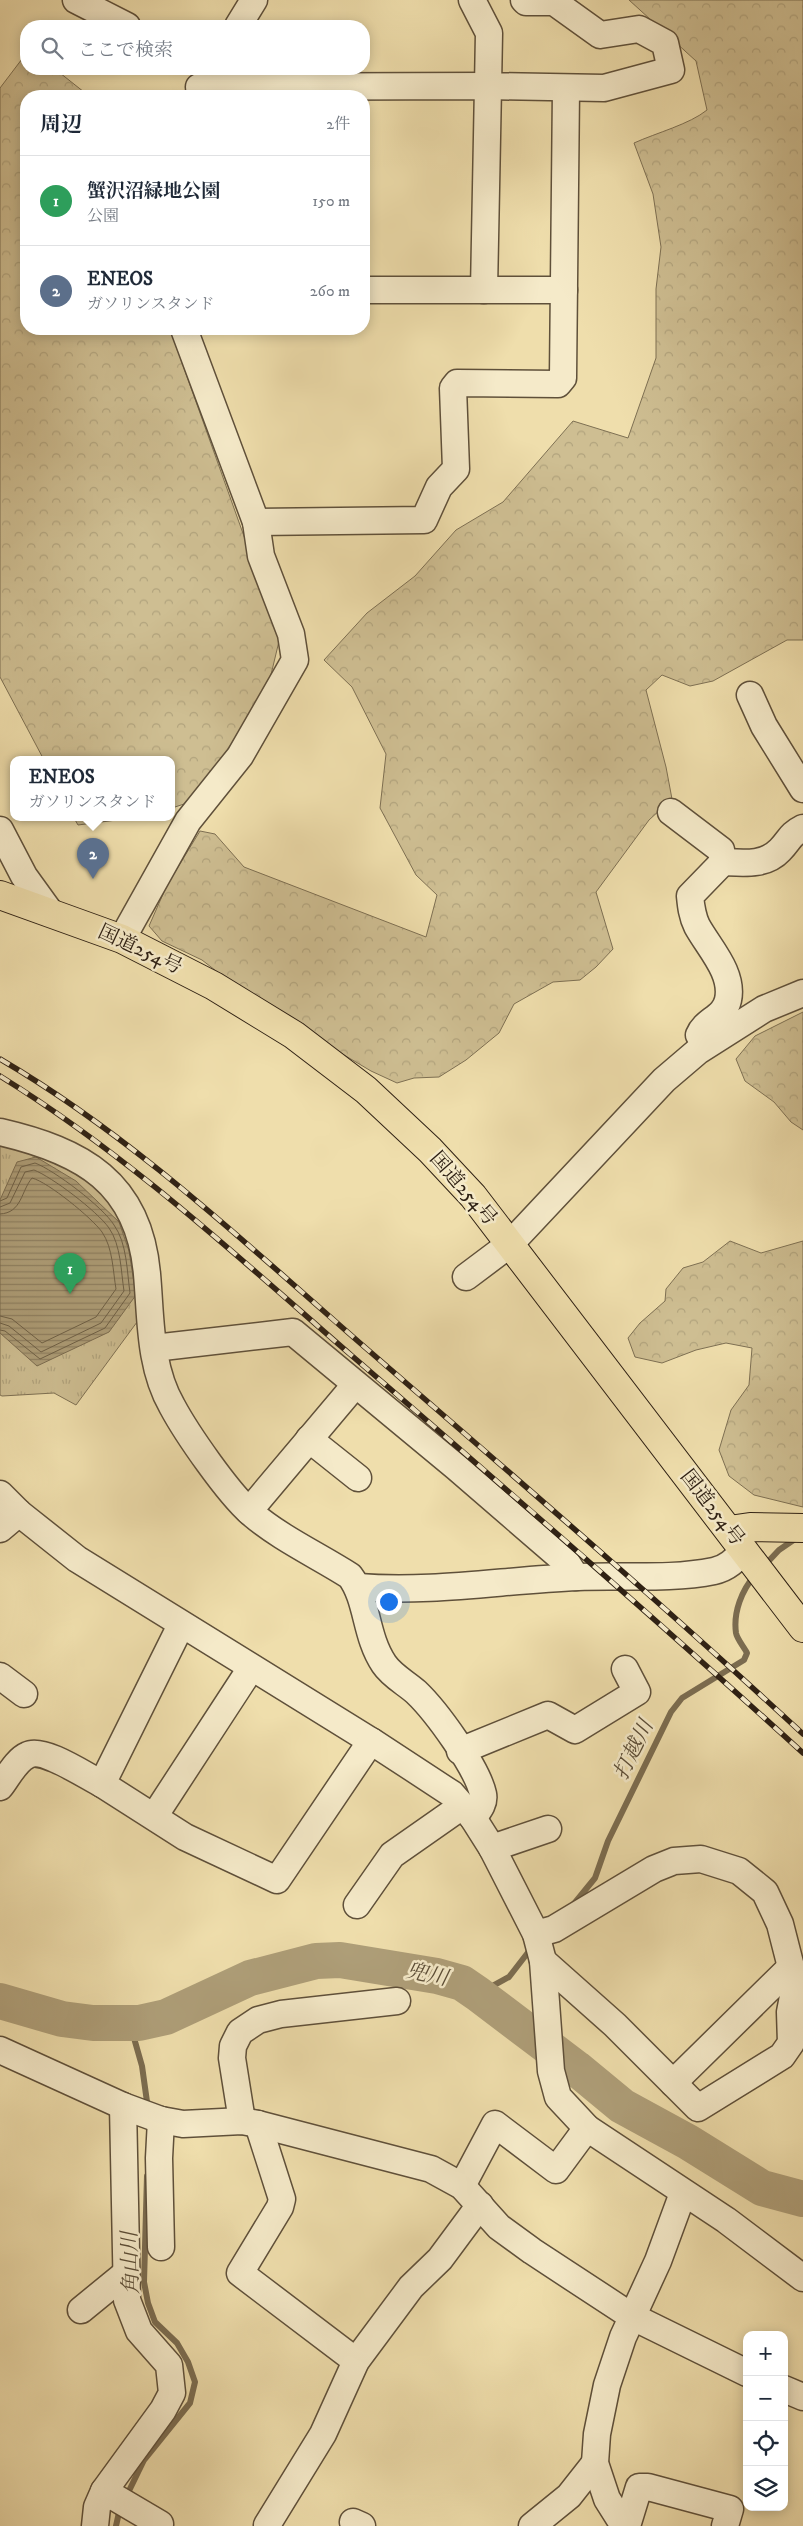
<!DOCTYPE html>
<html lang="ja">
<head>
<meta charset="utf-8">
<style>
	body { margin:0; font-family:"IM FELL DW Pica","Noto Serif JP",serif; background:#f6f6f7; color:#1f2937 }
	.controls { position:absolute; right:15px; bottom:15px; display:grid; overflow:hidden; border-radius:10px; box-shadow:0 2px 12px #0003 }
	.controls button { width:45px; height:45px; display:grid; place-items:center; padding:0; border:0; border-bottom:1px solid #e0e1e3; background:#fff; color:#1f2937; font:25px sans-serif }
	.you { position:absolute; left:388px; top:1601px; width:18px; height:18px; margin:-12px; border:4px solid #fff; border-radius:50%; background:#1a73e8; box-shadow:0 0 0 8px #1a73e833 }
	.badge { display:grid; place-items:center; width:32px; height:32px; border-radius:50%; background:#7c3aed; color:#fff; font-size:16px; font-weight:700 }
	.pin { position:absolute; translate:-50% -41px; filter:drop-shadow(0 1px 2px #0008) }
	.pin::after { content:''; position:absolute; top:26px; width:18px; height:15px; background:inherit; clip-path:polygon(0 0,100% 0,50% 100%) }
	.popup { position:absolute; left:10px; top:756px; width:165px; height:65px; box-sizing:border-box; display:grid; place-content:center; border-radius:10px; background:#fff; filter:drop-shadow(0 1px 4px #0005); font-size:16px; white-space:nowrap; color:#747a83 }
	.popup b { font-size:19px; color:#1f2937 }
	.popup::after { content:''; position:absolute; left:50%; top:100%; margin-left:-10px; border:10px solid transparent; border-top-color:#fff }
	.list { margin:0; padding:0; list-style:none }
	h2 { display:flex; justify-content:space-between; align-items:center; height:65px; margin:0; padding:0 20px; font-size:21px }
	h2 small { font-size:16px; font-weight:400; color:#747a83 }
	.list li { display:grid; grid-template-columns:32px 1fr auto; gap:15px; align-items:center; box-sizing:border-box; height:90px; padding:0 20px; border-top:1px solid #e0e1e3 }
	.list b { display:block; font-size:19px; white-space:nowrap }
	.list p { margin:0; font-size:16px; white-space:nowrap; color:#747a83 }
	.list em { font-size:16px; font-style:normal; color:#747a83 }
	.icon { flex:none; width:28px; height:28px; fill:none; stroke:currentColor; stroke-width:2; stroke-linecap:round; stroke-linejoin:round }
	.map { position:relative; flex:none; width:803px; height:2526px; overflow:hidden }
	.search { position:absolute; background:#fff; box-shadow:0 2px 12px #0003; left:20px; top:20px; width:350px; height:55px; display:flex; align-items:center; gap:12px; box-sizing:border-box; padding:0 18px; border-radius:20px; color:#747a83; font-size:19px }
	.panel { position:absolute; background:#fff; box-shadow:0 2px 12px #0003; left:20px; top:90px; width:350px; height:245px; border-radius:20px }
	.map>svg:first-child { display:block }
	.forest { fill:url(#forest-crowns); stroke:#7e7053 }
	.park { fill:url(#park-tufts); stroke:#7e7053 }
	.water { fill:url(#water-rules); stroke:#7b6c50 }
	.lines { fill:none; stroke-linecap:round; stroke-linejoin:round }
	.shore { stroke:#6e6046; stroke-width:1 }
	.stream { stroke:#7b6c50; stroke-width:6 }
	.river { stroke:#ae9e78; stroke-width:36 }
	.minor-casing { stroke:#5f503a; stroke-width:29 }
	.major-casing { stroke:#2f2114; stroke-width:30 }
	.highway-casing { stroke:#2f2114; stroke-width:30 }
	.minor { stroke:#f5eac9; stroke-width:26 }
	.major { stroke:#efdeac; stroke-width:28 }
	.highway { stroke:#efdeac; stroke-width:28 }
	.rail-casing { stroke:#2f2114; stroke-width:5.5 }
	.rail { stroke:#f5eac9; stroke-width:4; stroke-dasharray:11; stroke-linecap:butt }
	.labels { text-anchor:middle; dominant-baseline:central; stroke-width:5; stroke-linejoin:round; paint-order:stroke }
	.street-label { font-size:20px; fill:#2f2114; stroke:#f5eac9 }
	.water-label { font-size:21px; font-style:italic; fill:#5b4d37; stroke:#f5eac9 }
</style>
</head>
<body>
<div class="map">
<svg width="803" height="2526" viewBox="0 0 803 2526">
	<defs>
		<pattern id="forest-crowns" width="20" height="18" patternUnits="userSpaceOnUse" patternTransform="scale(1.25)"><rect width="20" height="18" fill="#cebe92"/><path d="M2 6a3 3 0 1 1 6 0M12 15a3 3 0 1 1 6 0" fill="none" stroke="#b1a37d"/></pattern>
		<pattern id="park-tufts" width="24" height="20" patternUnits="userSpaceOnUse" patternTransform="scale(1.25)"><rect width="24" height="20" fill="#cebe92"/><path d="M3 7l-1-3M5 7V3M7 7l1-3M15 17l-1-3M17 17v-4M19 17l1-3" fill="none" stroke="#b1a37d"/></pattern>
		<pattern id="water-rules" width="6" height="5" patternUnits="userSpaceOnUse" patternTransform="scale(1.25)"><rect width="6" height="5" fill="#ae9e78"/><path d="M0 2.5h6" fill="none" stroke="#8e8061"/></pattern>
	</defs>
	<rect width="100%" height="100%" fill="#efdeac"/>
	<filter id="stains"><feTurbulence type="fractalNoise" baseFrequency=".004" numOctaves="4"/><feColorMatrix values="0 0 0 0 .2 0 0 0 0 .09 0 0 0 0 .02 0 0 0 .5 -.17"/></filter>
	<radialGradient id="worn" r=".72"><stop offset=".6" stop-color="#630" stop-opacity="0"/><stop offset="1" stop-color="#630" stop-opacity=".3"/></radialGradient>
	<!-- forest -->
	<g class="forest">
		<path d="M629,0H803V640H787L713,681L690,686L662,675L646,690L666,767L672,799L649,820L596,892L613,949L596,967L580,980L553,982L514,1004L499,1033L466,1060L439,1077L414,1078L397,1083L371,1071L260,1005L202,960L162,941L149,926L167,885L200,831L215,834L244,867L426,937L437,895L416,875L380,808L386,754L352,687L324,660L367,613L415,576L456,530L503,502L573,421L628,438L656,358V289L661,247L653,194L634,143C656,133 690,124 707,110L696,61Z"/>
		<polygon points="22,59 26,59 26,69 55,69 89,96 26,96 26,329 170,329 280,637 269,683 233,748 184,804 172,808 172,760 44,760 0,677 0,88"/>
		<polygon points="74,818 132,818 78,825"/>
		<polygon points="803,1012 803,1130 791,1122 774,1102 745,1081 736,1059 755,1036"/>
		<polygon points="730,1241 761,1253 803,1241 803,1507 754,1495 729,1476 719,1450 731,1410 749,1385 752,1348 726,1343 696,1350 662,1363 635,1357 628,1338 640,1323 665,1301 666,1289 683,1268 703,1262"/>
	</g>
	<!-- park -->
	<polygon class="park" points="0,1139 81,1170 128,1220 140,1318 76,1405 54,1393 2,1396 0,1395"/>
	<!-- water -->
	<polygon class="water" points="36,1157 76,1181 119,1222 129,1251 136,1295 109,1332 37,1366 0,1333 0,1200 17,1162"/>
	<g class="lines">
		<!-- shore -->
		<g class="shore">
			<path d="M0,1201L7,1198L21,1167L35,1163C54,1170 103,1207 114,1225C127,1243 127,1272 130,1293L105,1328L40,1359L5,1331L0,1330"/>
			<path d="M0,1207L10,1203L25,1172L34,1170C52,1177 97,1211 109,1228C121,1245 121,1272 124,1291L101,1323L41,1352L9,1326L0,1323"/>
			<path d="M0,1214C22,1213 21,1191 32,1178C48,1182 92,1218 102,1232C113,1248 113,1272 116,1289L96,1317L42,1343L12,1319L0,1316"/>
		</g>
		<!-- stream -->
		<g class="stream">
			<polyline points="764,1566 779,1550 798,1537"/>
			<path d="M573,1905L595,1878L608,1841L671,1712L682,1698L744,1660L747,1653C744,1647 737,1639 736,1633C733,1612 742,1590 755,1575"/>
			<polyline points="478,1994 509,1977 533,1946"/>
			<polyline points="130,2024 142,2066 148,2109"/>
			<polyline points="126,2497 144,2460 190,2403 195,2382 188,2362 177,2343 155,2322 148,2303 144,2282 147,2176"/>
			<polyline points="116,2526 120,2508"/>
		</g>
		<!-- river -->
		<polyline class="river" points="0,2001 62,2019 93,2023 139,2023 166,2017 250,1978 316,1961 340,1960 437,1976 462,1983 478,1994 576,2068 622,2106 688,2142 762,2188 803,2199"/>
		<defs>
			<g id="minor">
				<polyline points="76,0 127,26"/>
				<polyline points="472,0 489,33 488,86 604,88 671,70 665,43 639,29 600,35 554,2 526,2 524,0"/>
				<polyline points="238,26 254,0"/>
				<polyline points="199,87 488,86 484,290"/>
				<polyline points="364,290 564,290"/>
				<polyline points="256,522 424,520 439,487 456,469 453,388 457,383 558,384 563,378 566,89"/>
				<polyline points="750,695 764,726 803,789"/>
				<path d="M671,812L721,850L723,862L690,896C691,906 692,916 697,926C709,948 734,973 728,1000C724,1018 705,1020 699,1035"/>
				<polyline points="0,830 24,876 50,912"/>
				<path d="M723,862C743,863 765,866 780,850C790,840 789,835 803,828"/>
				<polyline points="122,939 188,821 240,756 295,660 291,634 261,556 256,522 184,329"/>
				<path d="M0,1132C82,1151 139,1182 147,1274C151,1318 149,1366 172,1406C187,1434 228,1493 251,1513C280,1538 317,1555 350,1576C368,1600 365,1636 384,1664C392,1676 406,1683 416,1692C436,1711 477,1767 483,1794C485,1803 479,1810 473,1818"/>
				<polyline points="466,1277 510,1244 664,1080 698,1051 764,1009 803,993"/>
				<polyline points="154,1348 293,1332 456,1467 567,1563 576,1577"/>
				<polyline points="309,1439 358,1478"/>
				<polyline points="0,1494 19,1513 77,1559 371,1741 452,1794 473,1818 492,1848 536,1934 543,1961 551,2071 558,2097 587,2128 726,2220 803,2278"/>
				<polyline points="249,1511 355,1385"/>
				<polyline points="0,1529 19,1513"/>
				<path d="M358,1587C432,1593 504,1580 578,1577C622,1575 670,1580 714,1571C728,1568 735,1560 744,1550"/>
				<polyline points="181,1625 102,1784 185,1837 277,1880 371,1741"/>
				<polyline points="0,1676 24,1694"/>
				<polyline points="460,1751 548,1715 575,1730 637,1692 625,1669"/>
				<path d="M0,1787C8,1777 16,1760 28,1755C43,1747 86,1776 102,1784"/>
				<polyline points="159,1809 251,1668"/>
				<polyline points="492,1848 548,1829"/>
				<polyline points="357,1905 392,1855 462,1806"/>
				<polyline points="536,1934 554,1929 654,1869 674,1861 701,1859 739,1871 765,1892 780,1924 791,1967 803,1984"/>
				<polyline points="543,1961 615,2025 698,2108 782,2056 791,2043 790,2012 797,1976"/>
				<polyline points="0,2050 123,2106 161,2120 183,2124 242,2121 258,2124 431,2169 462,2186 499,2227 532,2251 631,2316 747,2373"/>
				<polyline points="673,2083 791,1967"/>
				<polyline points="242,2121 232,2058 233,2046 240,2032 258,2020 281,2014 397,2001"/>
				<polyline points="258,2124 282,2199 280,2207 240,2273 356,2361"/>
				<polyline points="462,2186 495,2124 556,2170 587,2128"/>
				<polyline points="161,2247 159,2158 161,2120"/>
				<polyline points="81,2310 125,2274"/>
				<polyline points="784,2389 803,2397"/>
				<polyline points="104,2491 160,2524"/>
				<polyline points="353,2522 362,2526"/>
				<polyline points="267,2525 323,2434 356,2361 411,2287 440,2259 480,2205"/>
				<polyline points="95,2526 97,2507 104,2491 163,2410 172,2393 169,2365 139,2331 127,2300 123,2106"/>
				<polyline points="532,2526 569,2496 595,2463"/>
				<polyline points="624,2526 607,2499 595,2463 597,2434 607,2385 623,2337 658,2261 683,2193"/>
				<polyline points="627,2526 639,2487 648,2487 730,2509 725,2526"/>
			</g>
			<polyline id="major" points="729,1530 750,1527 803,1528"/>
			<polyline id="highway" points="0,895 122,939 214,986 294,1035 366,1090 430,1150 473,1196 803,1628"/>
		</defs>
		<!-- minor casing -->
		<use href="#minor" class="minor-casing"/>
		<!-- major casing -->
		<use href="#major" class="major-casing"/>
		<!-- highway casing -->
		<use href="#highway" class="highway-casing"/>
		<!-- minor -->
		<use href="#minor" class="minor"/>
		<!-- major -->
		<use href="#major" class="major"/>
		<!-- highway -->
		<use href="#highway" class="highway"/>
		<defs>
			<g id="rail">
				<path d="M0,1059C132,1136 245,1243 360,1343C509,1472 658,1600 803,1734"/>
				<path d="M0,1076C128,1155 238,1257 351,1355C503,1486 655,1618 803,1753"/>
			</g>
		</defs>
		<!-- rail casing -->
		<use href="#rail" class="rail-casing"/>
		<!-- rail -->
		<use href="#rail" class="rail"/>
	</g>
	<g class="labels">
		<!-- street labels -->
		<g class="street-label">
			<text transform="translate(140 950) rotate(25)">国道254号</text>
			<text transform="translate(463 1189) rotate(49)">国道254号</text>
			<text transform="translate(712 1508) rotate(52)">国道254号</text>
		</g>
		<!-- water labels -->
		<g class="water-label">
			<text transform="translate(634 1750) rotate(-64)">打越川</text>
			<text transform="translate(427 1975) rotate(12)">兜川</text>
			<text transform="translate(131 2263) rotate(-92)">角山川</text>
		</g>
	</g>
	<rect width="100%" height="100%" filter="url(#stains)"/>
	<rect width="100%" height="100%" fill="url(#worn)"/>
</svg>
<div class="controls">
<button>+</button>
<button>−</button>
<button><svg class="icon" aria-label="locate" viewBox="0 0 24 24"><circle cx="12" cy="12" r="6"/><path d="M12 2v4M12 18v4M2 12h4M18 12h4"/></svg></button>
<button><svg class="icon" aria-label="layers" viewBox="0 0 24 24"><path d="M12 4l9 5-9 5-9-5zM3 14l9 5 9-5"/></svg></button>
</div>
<div class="you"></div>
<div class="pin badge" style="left:70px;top:1294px;background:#2e9e5b">1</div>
<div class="pin badge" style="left:93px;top:879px;background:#5c6f8a">2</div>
<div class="popup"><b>ENEOS</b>ガソリンスタンド</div>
<div class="search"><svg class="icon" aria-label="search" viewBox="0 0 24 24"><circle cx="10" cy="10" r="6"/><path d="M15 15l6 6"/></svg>ここで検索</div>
<section class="panel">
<h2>周辺<small>2件</small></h2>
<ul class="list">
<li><span class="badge" style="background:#2e9e5b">1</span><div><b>蟹沢沼緑地公園</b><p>公園</p></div><em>150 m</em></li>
<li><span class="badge" style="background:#5c6f8a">2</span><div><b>ENEOS</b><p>ガソリンスタンド</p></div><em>260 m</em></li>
</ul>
</section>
</div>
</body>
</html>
